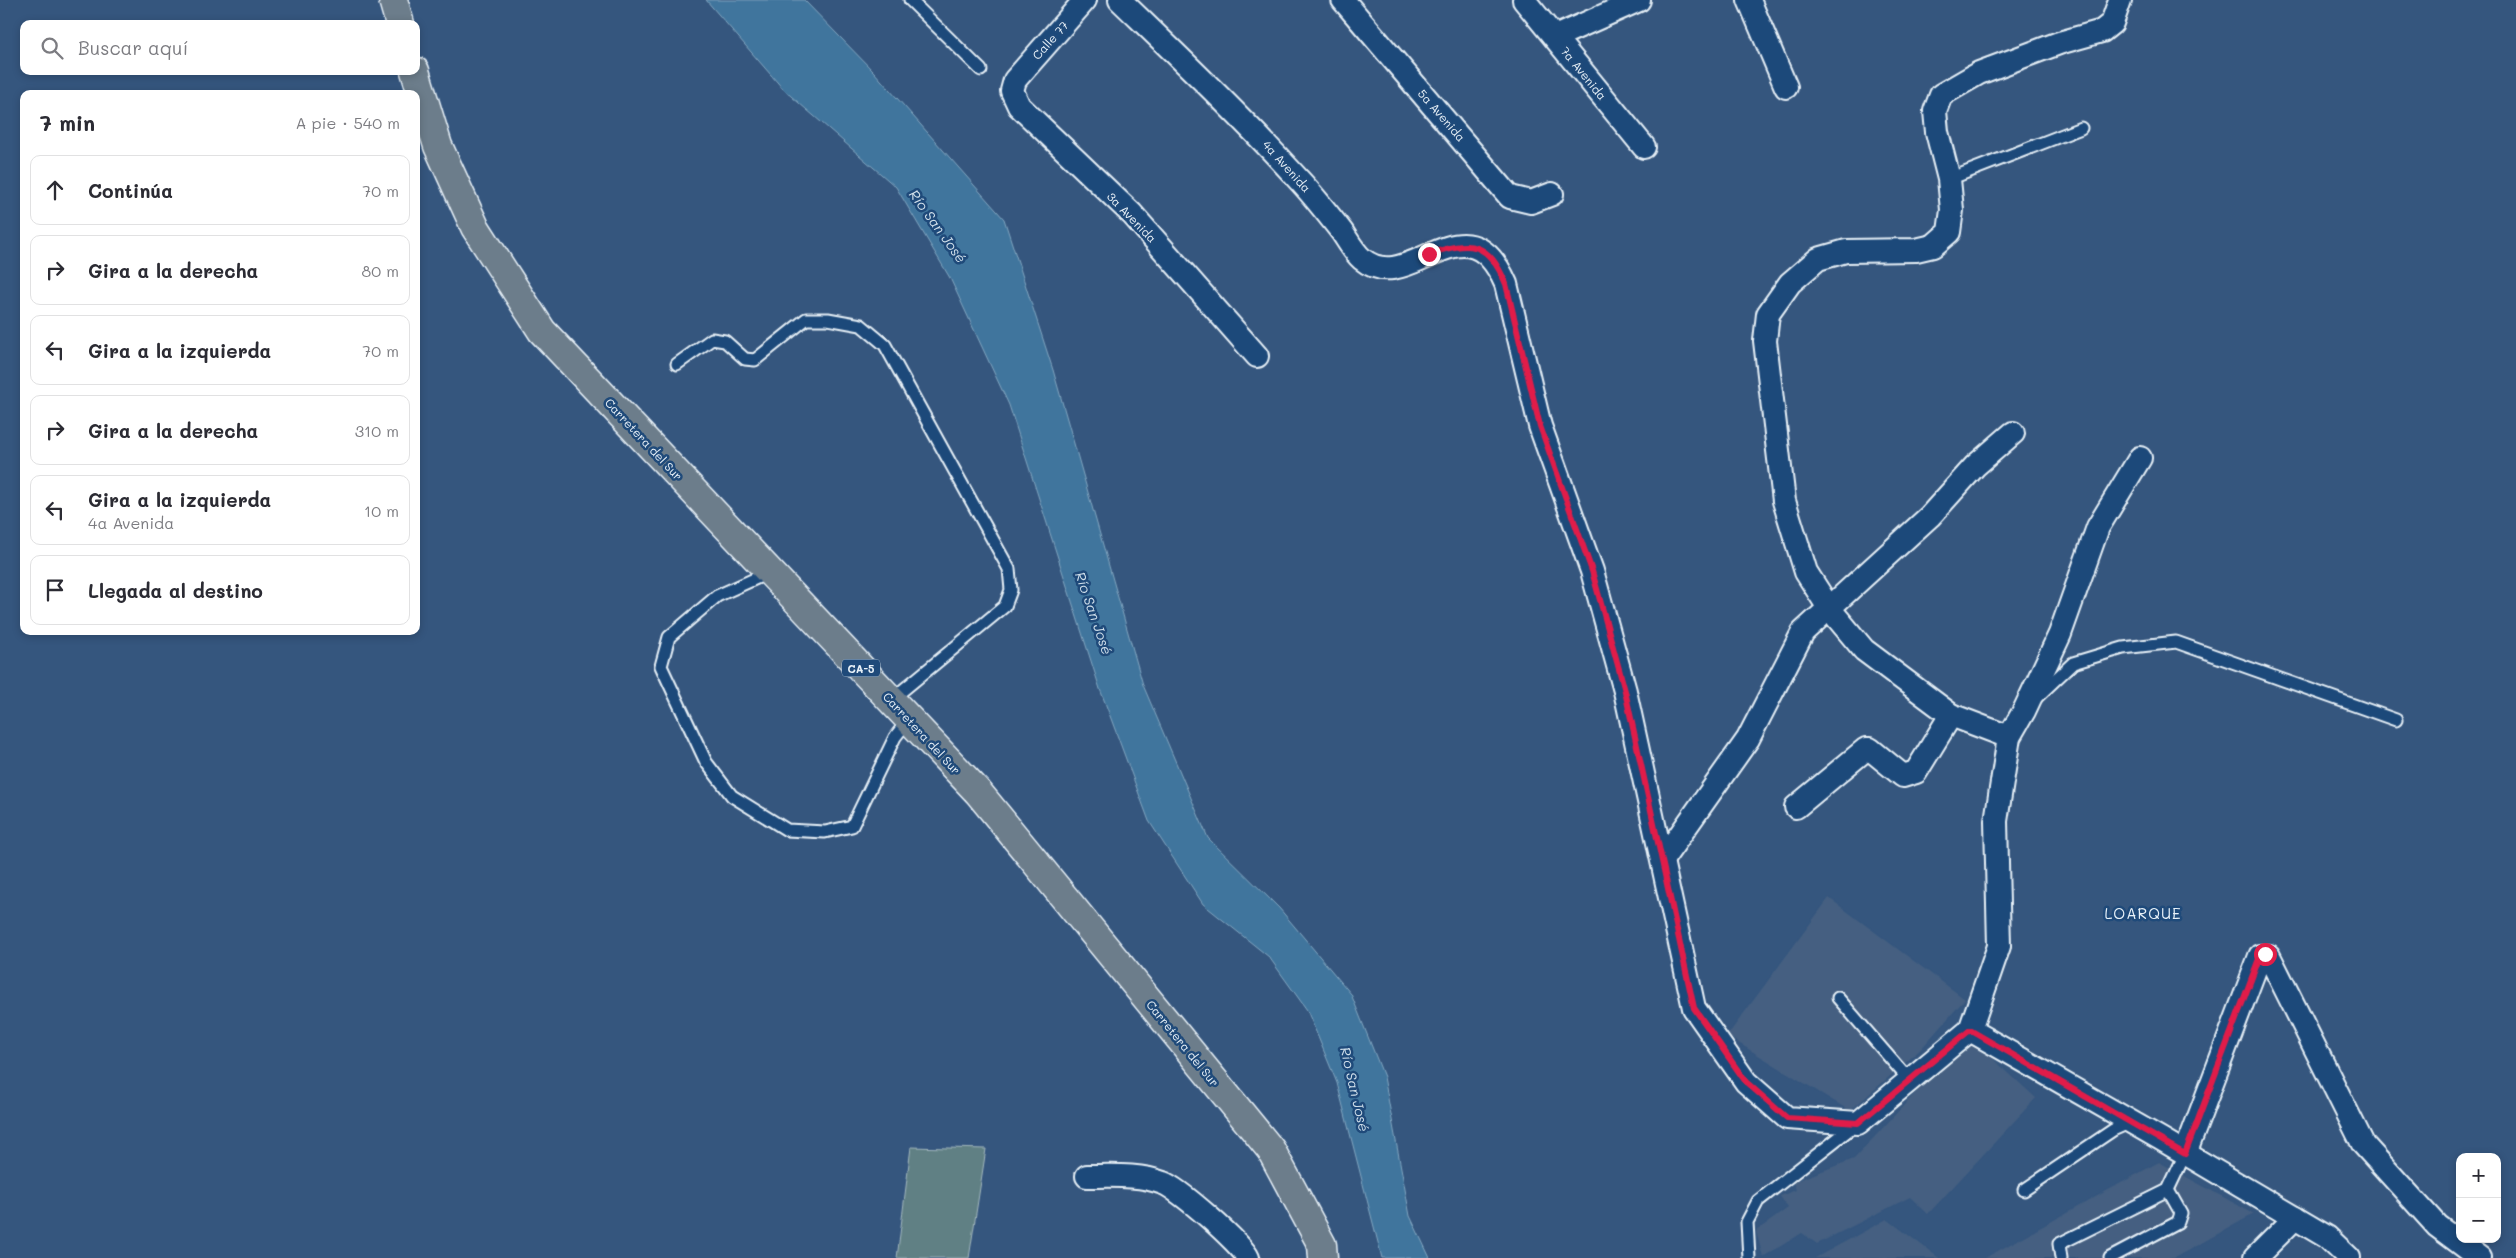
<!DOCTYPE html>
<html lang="es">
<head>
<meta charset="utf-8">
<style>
	body { margin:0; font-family:Mali,sans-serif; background:#f7f7f7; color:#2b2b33 }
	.controls { position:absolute; right:15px; bottom:15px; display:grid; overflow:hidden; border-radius:10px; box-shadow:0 2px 8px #0003 }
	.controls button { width:45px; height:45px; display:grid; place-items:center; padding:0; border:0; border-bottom:1px solid #e1e1e2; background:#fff; color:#2b2b33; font:25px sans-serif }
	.stop { position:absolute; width:15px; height:15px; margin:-11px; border:4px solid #e11d48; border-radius:50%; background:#fff }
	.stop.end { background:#e11d48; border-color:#fff; box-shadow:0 1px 5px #0008 }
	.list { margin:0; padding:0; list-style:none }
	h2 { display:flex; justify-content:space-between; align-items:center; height:65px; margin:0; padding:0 20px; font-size:21px }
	h2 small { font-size:16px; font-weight:400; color:#7c7c81 }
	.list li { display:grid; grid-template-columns:32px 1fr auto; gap:15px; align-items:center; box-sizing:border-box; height:70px; margin:0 10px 10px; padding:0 10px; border:1px solid #e1e1e2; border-radius:10px }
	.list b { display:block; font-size:19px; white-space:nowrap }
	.list p { margin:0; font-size:16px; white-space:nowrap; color:#7c7c81 }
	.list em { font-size:16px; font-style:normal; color:#7c7c81 }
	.icon { flex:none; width:28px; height:28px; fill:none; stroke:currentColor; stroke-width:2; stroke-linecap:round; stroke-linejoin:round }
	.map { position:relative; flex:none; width:2516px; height:1258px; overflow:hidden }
	.search { position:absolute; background:#fff; box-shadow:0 2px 8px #0003; left:20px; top:20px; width:400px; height:55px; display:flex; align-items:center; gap:12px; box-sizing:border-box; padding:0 18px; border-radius:10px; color:#7c7c81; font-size:19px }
	.panel { position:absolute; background:#fff; box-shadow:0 2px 8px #0003; left:20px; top:90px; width:400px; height:545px; border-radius:10px }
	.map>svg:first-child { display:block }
	.built { fill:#445f81 }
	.green { fill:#608084; stroke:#a4b8be }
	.water { fill:#40759d; stroke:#83a7c1 }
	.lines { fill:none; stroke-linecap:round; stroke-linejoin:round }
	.lane-casing { stroke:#e8f1f8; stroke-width:15 }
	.street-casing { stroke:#e8f1f8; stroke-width:26 }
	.highway-casing { stroke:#e8f1f8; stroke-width:31 }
	.lane { stroke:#1f4a7a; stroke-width:11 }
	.street { stroke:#1f4a7a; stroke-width:22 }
	.highway { stroke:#6c7d8b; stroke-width:28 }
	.route { stroke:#e11d48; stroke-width:6 }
	.labels { text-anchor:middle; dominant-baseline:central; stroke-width:5; stroke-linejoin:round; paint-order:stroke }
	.shield { fill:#1f4a7a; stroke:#acbfd2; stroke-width:1 }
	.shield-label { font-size:11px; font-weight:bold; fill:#e8f1f8 }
	.street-label { font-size:12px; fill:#e8f1f8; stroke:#1f4a7a }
	.water-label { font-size:14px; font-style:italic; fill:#cfdeea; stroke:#1f4a7a }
	.quarter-label { font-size:15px; letter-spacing:1px; fill:#e8f1f8; stroke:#1f4a7a }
</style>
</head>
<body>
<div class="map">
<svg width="2516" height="1258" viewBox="0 0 2516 1258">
	<rect width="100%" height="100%" fill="#35567e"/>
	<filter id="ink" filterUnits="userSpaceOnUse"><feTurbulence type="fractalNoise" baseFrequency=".02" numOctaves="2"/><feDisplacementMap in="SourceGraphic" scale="10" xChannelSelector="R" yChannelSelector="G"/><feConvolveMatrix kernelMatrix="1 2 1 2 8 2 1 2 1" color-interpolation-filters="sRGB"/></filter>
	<g filter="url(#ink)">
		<!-- built -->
		<g class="built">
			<polygon points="1829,898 1965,999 1920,1050 1850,1111 1727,1036"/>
			<polygon points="1968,1036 2036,1098 1928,1214 1910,1197 1817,1244 1802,1233 1763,1257 1756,1231 1788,1208 1780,1196 1796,1190 1793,1182 1854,1159"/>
			<polygon points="2159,1162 2254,1214 2174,1258 1985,1258"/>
			<polygon points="1887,1219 1939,1258 1815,1258"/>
		</g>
		<!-- green -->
		<polygon class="green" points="911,1147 986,1149 969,1258 897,1258"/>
		<!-- water -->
		<polygon class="water" points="706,0 804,0 874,72 1004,219 1053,370 1143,685 1208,838 1279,908 1351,994 1384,1077 1410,1216 1430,1258 1382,1258 1337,1083 1307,1010 1269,957 1203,904 1149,821 1100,689 1009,405 950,278 896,187 784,90"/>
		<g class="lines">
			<defs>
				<g id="lane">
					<polyline points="910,0 981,70"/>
					<polyline points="1949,179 2081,128"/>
					<polyline points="677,364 712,339 725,341 745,359 755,360 806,319 828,319 861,325 885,345 1009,569 1011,590 1005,606 891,700"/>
					<polyline points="770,572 717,596 669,637 661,666 706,762 732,796 787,830 825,832 852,826 895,737 909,719"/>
					<polyline points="2037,697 2073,663 2123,648 2176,642 2396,720"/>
					<polyline points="1838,998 1910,1081"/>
					<polyline points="2024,1190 2113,1130 2131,1122"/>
					<polyline points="1749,1258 1747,1222 1758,1201 1855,1125"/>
					<polyline points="2061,1258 2059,1244 2168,1190 2185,1154"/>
					<polyline points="2110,1258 2178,1222 2181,1213 2168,1190"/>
				</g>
				<g id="street">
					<polyline points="1085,0 1015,80 1012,91 1019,106 1132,214 1257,356"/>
					<path d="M1120,0C1181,59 1242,117 1299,180C1314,196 1328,214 1342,232C1348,241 1354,252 1362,259C1410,299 1466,191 1506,284L1540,426L1592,571L1625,691L1694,1008L1746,1082L1787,1118L1858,1123L1970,1030L1999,946L1996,821L2009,737L2024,711L2060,634L2098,527L2140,458"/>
					<polyline points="1343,0 1510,197 1531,202 1552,194"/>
					<polyline points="1524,0 1644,147"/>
					<polyline points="1749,0 1786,87"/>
					<polyline points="1555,37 1639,0"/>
					<polyline points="2009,737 1951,715 1864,650 1829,608 1806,572 1784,501 1765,341 1768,314 1790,283 1818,259 1846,251 1916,250 1933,246 1949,232 1952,210 1949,179 1937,132 1935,111 1941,95 1979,73 2059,43 2102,31 2112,23 2120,0"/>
					<polyline points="1796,807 1866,749 1870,749 1903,776 1916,772 1951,715"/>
					<polyline points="1663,859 1748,739 1803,632 1930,516 1975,466 2013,433"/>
					<polyline points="1970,1030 2161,1139 2327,1237 2349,1258"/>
					<polyline points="2185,1154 2260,956 2269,956 2363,1144 2437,1226 2480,1258"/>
					<path d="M1087,1176C1112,1176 1139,1174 1163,1183C1178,1188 1242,1244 1248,1258"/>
					<polyline points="2255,1258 2295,1218"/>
				</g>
				<g id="highway">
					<polyline points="393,0 400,24"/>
					<polyline points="415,71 438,146 475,227 542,331 978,792 1271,1150 1322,1245 1323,1258"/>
				</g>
			</defs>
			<!-- lane casing -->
			<use href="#lane" class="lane-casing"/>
			<!-- street casing -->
			<use href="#street" class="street-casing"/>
			<!-- highway casing -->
			<use href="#highway" class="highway-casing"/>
			<!-- lane -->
			<use href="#lane" class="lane"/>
			<!-- street -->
			<use href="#street" class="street"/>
			<!-- highway -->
			<use href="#highway" class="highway"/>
		</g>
	</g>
	<g class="lines" filter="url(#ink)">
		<!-- route -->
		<path class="route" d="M1429,254C1471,240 1488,241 1506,284L1540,426L1592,571L1625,691L1694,1008L1746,1082L1787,1118L1858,1123L1970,1030L2185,1154L2260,956L2265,954"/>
	</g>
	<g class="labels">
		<!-- shield labels -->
		<rect class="shield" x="842" y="659.5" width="38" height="17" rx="4"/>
		<g class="shield-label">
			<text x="861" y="668">CA-5</text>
		</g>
		<!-- street labels -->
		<g class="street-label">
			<text transform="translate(1050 40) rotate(-48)">Calle 77</text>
			<text transform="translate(1584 73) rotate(51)">7a Avenida</text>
			<text transform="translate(1442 115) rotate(49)">5a Avenida</text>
			<text transform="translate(1287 166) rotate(48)">4a Avenida</text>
			<text transform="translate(1132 217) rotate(46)">3a Avenida</text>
			<text transform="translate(644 439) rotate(47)">Carretera del Sur</text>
			<text transform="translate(922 733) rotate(47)">Carretera del Sur</text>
			<text transform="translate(1183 1043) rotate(51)">Carretera del Sur</text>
		</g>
		<!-- water labels -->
		<g class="water-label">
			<text transform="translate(938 226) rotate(54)">Río San José</text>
			<text transform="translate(1094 613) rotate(71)">Río San José</text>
			<text transform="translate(1355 1089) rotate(77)">Río San José</text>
		</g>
		<!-- quarter labels -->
		<g class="quarter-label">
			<text x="2143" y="913">LOARQUE</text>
		</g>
	</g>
</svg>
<div class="controls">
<button>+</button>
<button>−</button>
</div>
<div class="stop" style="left:2265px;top:954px"></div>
<div class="stop end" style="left:1429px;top:254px"></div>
<div class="search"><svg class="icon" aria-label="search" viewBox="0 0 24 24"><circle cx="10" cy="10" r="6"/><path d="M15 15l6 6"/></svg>Buscar aquí</div>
<section class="panel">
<h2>7 min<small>A pie · 540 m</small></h2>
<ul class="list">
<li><svg class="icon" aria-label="ahead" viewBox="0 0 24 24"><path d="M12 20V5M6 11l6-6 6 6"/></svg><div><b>Continúa</b></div><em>70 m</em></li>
<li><svg class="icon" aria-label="right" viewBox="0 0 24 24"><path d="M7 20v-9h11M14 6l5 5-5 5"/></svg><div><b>Gira a la derecha</b></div><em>80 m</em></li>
<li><svg class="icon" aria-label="left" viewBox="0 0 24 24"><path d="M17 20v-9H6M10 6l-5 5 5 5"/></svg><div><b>Gira a la izquierda</b></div><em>70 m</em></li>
<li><svg class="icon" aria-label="right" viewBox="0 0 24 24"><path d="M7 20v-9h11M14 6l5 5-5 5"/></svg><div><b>Gira a la derecha</b></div><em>310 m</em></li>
<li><svg class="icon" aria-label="left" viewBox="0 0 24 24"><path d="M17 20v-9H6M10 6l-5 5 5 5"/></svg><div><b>Gira a la izquierda</b><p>4a Avenida</p></div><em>10 m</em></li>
<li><svg class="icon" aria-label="arrive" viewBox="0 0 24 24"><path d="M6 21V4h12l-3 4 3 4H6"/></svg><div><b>Llegada al destino</b></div></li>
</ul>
</section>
</div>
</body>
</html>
